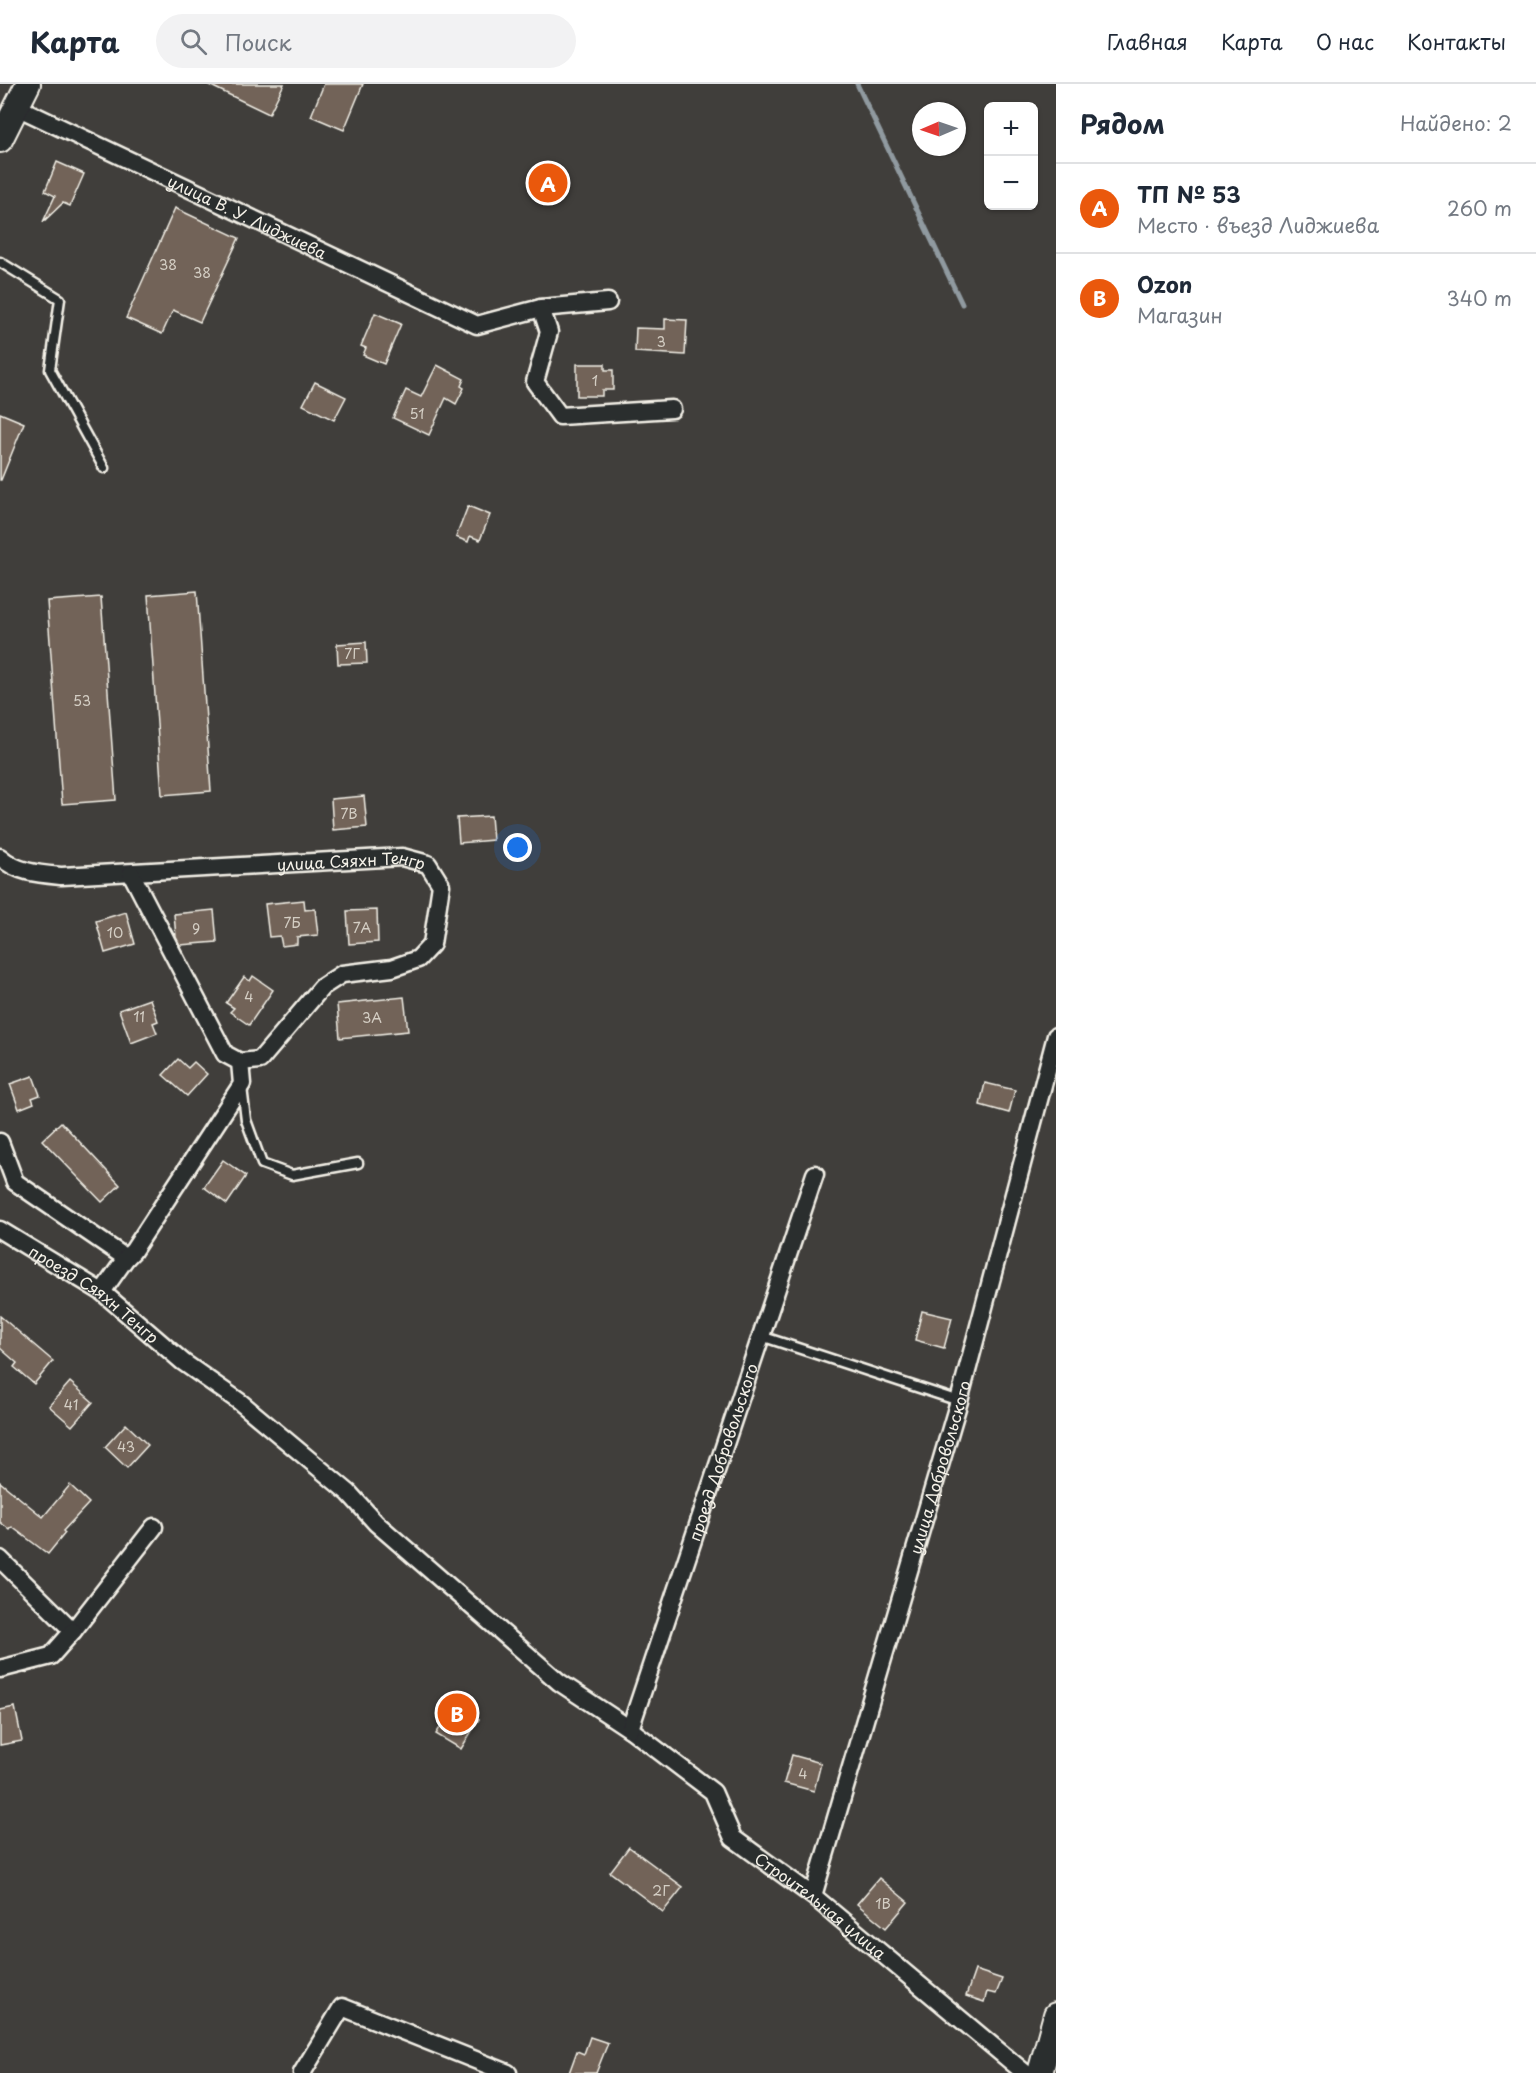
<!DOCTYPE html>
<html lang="ru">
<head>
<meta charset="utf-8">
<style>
	body { margin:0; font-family:"Playpen Sans",sans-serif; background:#f2f2f3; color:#1f2937 }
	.controls { position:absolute; right:18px; top:18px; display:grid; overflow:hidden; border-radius:9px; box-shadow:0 2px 4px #0004 }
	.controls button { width:54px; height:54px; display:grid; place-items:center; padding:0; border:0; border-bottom:2px solid #e0e1e3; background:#fff; color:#1f2937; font:30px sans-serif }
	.compass { position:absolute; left:912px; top:18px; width:54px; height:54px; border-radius:50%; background:#fff; box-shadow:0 2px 4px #0004; rotate:268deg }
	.you { position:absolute; left:518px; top:764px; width:21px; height:21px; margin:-15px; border:4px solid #fff; border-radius:50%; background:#1a73e8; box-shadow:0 0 0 9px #1a73e833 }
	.badge { display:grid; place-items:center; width:39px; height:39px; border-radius:50%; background:#ea580c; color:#fff; font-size:20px; font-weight:700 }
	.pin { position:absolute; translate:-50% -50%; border:3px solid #fff; box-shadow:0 2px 6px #0006 }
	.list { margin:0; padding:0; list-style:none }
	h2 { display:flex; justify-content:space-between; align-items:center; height:78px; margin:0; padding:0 24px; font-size:26px }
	h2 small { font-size:20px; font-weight:400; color:#747a83 }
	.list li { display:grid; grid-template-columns:39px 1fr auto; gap:18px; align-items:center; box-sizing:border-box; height:90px; padding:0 24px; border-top:2px solid #e0e1e3 }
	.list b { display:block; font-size:22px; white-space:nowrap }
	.list p { margin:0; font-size:20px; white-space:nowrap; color:#747a83 }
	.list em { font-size:20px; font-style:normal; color:#747a83 }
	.icon { flex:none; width:33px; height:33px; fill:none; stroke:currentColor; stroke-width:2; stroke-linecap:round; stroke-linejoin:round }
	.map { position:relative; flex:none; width:1056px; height:1989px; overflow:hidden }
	header { display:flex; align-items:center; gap:36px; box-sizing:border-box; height:84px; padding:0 30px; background:#fff; border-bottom:2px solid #e0e1e3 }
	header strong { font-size:28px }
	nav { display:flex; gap:33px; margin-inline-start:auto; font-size:21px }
	.search { width:420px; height:54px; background:#f2f2f3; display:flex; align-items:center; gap:15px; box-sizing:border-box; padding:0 21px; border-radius:33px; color:#747a83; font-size:22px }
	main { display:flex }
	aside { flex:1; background:#fff }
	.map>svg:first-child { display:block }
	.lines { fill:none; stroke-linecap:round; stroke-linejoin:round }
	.stream { stroke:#909aa0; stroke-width:5 }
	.building { fill:#726459; stroke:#f4f1e8; stroke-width:1.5 }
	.lane-casing { stroke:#f4f1e8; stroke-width:13 }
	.street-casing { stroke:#f4f1e8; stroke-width:21 }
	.secondary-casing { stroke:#f4f1e8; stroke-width:28 }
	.lane { stroke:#2a2d2e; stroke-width:8 }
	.street { stroke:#2a2d2e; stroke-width:16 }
	.secondary { stroke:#2a2d2e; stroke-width:24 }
	.labels { text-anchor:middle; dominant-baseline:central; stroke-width:4.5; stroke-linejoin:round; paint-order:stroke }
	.number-label { font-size:14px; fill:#d4cec4 }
	.street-label { font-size:16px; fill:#f4f1e8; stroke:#2a2d2e }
</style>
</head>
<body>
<header>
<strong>Карта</strong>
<div class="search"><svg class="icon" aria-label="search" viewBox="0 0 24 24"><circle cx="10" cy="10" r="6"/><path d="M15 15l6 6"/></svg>Поиск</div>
<nav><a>Главная</a><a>Карта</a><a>О нас</a><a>Контакты</a></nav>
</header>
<main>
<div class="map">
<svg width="1056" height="1989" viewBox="0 0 1056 1989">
	<rect width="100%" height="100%" fill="#403e3b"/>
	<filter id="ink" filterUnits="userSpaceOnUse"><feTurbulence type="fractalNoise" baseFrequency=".0167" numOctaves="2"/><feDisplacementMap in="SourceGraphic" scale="12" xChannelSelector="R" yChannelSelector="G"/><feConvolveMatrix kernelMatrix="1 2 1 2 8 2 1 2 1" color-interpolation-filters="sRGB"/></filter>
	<g filter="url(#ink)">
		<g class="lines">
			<!-- stream -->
			<polyline class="stream" points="857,0 962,220"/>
		</g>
		<!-- building -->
		<g class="building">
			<polygon points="207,0 284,0 269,30"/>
			<polygon points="324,0 363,0 344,46 311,32"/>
			<polygon points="57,78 84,90 70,122 63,119 43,138 55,112 45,107"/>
			<polygon points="544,89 558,94 552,110 538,105"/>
			<polygon points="175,124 239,154 200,238 173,226 162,250 126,234"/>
			<polygon points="375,229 401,240 384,280 363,271 366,264 361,262"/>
			<polygon points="665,235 687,236 685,271 635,268 636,244 665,245"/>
			<polygon points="577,280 605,280 605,286 613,286 613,306 602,306 602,312 577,312"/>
			<polygon points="437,281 464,295 461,302 464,304 456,320 446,314 429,351 393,334 406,306 421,313"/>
			<polygon points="315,298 346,313 334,336 303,321"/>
			<polygon points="0,329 24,339 1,396 0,396"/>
			<polygon points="468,422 490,431 480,456 470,452 468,458 456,453"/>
			<polygon points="197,507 211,707 162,711 148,511"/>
			<polygon points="101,513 116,716 62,720 47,517"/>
			<polygon points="366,558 367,579 338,580 337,560"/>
			<polygon points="364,712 367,743 333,746 331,715"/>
			<polygon points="491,732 493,756 459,759 457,734"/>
			<polygon points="304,816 305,826 315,825 318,851 297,853 297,860 282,862 280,852 269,853 265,820"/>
			<polygon points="214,826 217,858 180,861 176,853 174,830"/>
			<polygon points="377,826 378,858 349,860 347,827"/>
			<polygon points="126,828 135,860 105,869 96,837"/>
			<polygon points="253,892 273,906 249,941 230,928 234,924 226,919 244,893 250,897"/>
			<polygon points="404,913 408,947 340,954 337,920"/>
			<polygon points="150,915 158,937 153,939 157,949 131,959 119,926"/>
			<polygon points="178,975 188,984 194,978 207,990 187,1012 163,991"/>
			<polygon points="33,992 40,1011 32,1014 34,1019 19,1025 10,1000"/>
			<polygon points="985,999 1015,1006 1009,1029 980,1021"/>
			<polygon points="61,1038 120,1101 102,1118 42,1056"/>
			<polygon points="223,1076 246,1092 227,1120 204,1103"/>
			<polygon points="922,1227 952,1234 944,1264 915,1256"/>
			<polygon points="0,1232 53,1277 34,1300 14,1283 17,1279 0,1264"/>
			<polygon points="70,1298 93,1318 72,1342 49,1322"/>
			<polygon points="126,1340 148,1361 127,1384 105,1363"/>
			<polygon points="0,1398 43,1433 70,1401 89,1419 63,1447 65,1449 48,1470 12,1443 10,1446 0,1438"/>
			<polygon points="455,1620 479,1635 461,1665 436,1650"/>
			<polygon points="15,1623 22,1657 0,1661 0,1626"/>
			<polygon points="792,1671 821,1679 814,1707 784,1699"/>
			<polygon points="629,1763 683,1803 663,1828 610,1788"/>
			<polygon points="879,1794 908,1818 886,1844 857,1820"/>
			<polygon points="975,1886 1002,1895 996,1910 987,1908 984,1918 966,1912"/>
			<polygon points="590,1953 608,1959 596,1989 569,1989 577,1967 584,1970"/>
		</g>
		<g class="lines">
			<defs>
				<g id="lane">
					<polyline points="0,178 60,215 50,286 104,384"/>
					<polyline points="242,1003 246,1036 262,1080 292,1091 358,1079"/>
					<polyline points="761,1252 959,1317"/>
				</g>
				<g id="street">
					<path id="s1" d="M17,23L477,241L541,224L608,218"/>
					<polyline points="541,224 549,248 535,298 560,332 672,325"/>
					<path id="s2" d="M0,773C18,789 39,790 62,792L402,773L428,780L441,801L432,860L418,875L392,884L342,890L322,903L260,976L240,978"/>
					<polyline points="0,1058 15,1098 126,1174"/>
					<path id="s3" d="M0,1146L102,1208L183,1278L240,1318L349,1409L376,1439L559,1598L630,1645L713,1708L733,1754L813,1812L1025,1989"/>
					<polyline points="102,1208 126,1174 133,1167 242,1000 240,978 225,970 131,789"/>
					<polyline points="0,1475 73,1547 154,1443"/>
					<polyline points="0,1585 51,1572 73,1547"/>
					<path id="s4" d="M630,1645L815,1090"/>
					<path id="s5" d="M813,1812L959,1317L1056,952"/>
					<polyline points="302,1989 342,1923 508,1989"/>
				</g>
				<g id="secondary">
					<polyline points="0,56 28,0"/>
					<polyline points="1040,1989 1056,1931"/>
				</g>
			</defs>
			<!-- lane casing -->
			<use href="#lane" class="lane-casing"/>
			<!-- street casing -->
			<use href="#street" class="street-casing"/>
			<!-- secondary casing -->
			<use href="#secondary" class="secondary-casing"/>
			<!-- lane -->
			<use href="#lane" class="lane"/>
			<!-- street -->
			<use href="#street" class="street"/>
			<!-- secondary -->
			<use href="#secondary" class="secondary"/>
		</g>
	</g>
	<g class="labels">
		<!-- number labels -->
		<g class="number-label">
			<text x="168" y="180">38</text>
			<text x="202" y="188">38</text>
			<text x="661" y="257">3</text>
			<text x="595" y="296">1</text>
			<text x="417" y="329">51</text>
			<text x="352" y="569">7Г</text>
			<text x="82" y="616">53</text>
			<text x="349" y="729">7В</text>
			<text x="292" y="838">7Б</text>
			<text x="362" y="843">7А</text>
			<text x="196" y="844">9</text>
			<text x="115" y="848">10</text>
			<text x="249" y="912">4</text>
			<text x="139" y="932">11</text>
			<text x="372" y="933">3А</text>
			<text x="71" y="1320">41</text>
			<text x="126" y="1362">43</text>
			<text x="803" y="1689">4</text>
			<text x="661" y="1806">2Г</text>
			<text x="883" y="1819">1В</text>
		</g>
		<!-- street labels -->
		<g class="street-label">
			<text stroke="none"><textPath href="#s1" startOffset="255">улица В. У. Лиджиева</textPath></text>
			<text stroke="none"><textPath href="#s2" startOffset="356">улица Сяяхн Тенгр</textPath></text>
			<text stroke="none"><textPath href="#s3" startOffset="114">проезд Сяяхн Тенгр</textPath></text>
			<text stroke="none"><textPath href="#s4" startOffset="292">проезд Добровольского</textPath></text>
			<text stroke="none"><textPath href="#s5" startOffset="447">улица Добровольского</textPath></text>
			<text stroke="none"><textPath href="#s3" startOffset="1071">Строительная улица</textPath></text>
		</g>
	</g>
</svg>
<div class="controls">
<button>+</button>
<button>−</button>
</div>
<svg class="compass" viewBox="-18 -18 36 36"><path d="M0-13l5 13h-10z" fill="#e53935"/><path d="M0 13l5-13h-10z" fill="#747a83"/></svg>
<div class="you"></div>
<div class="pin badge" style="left:548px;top:99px">A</div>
<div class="pin badge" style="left:457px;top:1629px">B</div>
</div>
<aside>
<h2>Рядом<small>Найдено: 2</small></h2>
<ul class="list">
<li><span class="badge">A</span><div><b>ТП № 53</b><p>Место · въезд Лиджиева</p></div><em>260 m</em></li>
<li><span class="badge">B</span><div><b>Ozon</b><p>Магазин</p></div><em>340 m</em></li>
</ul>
</aside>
</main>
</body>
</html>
